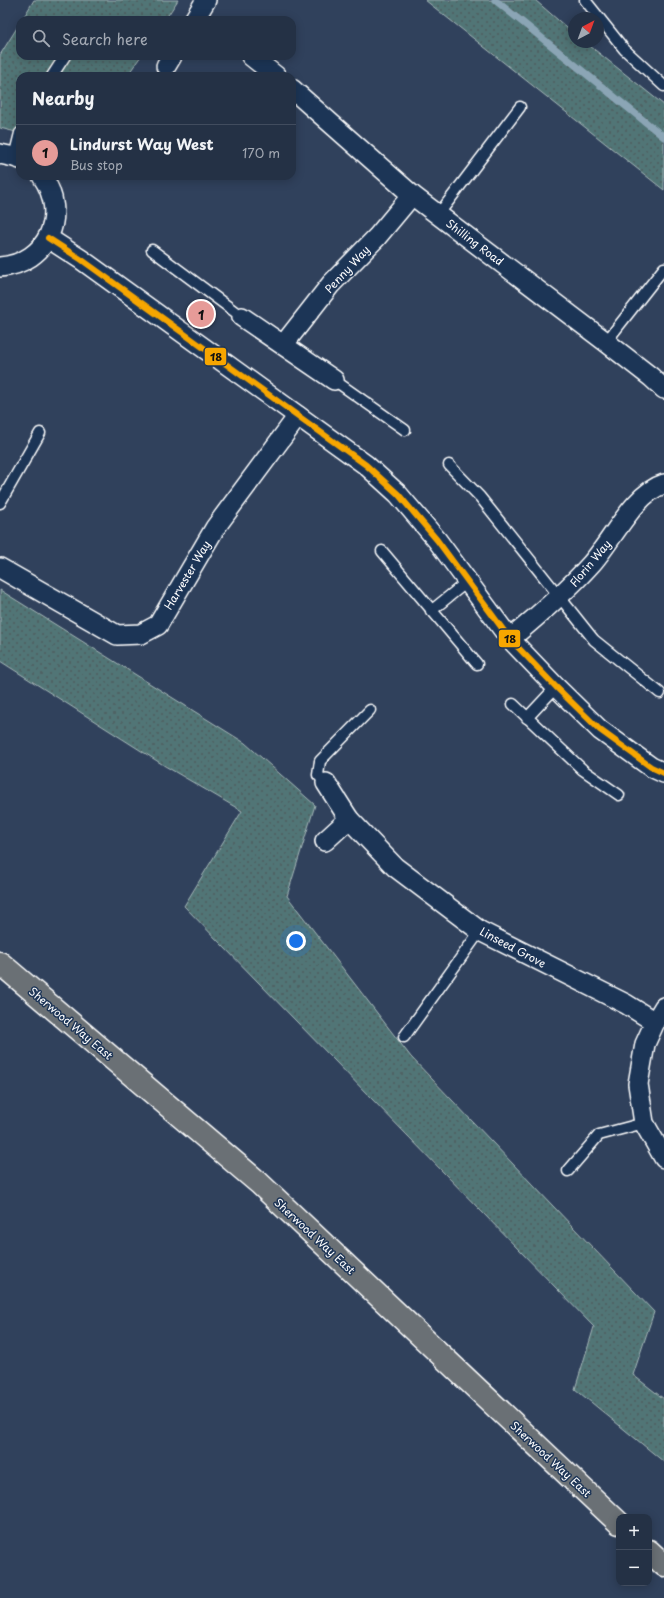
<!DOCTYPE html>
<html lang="en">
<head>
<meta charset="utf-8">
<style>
	body { margin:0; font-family:"Playpen Sans",sans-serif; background:#303d50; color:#f1f3f6 }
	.controls { position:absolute; right:12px; bottom:12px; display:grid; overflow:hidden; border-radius:8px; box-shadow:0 2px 10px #0003 }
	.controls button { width:36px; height:36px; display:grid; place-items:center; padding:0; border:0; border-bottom:1px solid #414c5e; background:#243145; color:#f1f3f6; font:20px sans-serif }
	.compass { position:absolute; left:568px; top:12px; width:36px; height:36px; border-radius:50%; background:#243145; box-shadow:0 2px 10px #0003; rotate:41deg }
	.you { position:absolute; left:296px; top:941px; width:14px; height:14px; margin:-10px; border:3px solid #fff; border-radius:50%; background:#1a73e8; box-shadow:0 0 0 6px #1a73e833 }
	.badge { display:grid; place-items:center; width:26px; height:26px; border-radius:50%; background:#e69b98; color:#111; font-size:13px; font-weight:700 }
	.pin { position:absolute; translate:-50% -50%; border:2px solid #fff; box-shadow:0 1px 4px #0006 }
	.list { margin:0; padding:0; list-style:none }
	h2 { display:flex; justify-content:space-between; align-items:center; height:52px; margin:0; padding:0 16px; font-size:17px }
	h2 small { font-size:13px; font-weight:400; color:#a3a9b3 }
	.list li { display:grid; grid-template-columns:26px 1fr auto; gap:12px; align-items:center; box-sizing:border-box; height:56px; padding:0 16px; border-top:1px solid #414c5e }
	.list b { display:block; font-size:15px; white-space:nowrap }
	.list p { margin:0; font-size:13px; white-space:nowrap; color:#a3a9b3 }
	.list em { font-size:13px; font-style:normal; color:#a3a9b3 }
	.icon { flex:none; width:22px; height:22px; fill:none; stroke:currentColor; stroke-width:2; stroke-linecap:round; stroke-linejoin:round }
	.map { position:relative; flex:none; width:664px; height:1598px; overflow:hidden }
	.search { position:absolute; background:#243145; box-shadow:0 2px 10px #0003; left:16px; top:16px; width:280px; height:44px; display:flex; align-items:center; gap:10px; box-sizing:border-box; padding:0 14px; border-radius:12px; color:#a3a9b3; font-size:15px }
	.panel { position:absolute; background:#243145; box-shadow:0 2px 10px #0003; left:16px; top:72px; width:280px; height:108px; border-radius:12px }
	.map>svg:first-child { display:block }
	.grass { fill:url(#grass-dots); stroke:#a8baba }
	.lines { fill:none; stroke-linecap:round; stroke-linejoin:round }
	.stream { stroke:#8ba5b5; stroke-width:7 }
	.service-casing { stroke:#fff; stroke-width:13 }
	.minor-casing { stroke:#fff; stroke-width:22 }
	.trunk-casing { stroke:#fff; stroke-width:25 }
	.service { stroke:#1d3557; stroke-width:10 }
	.minor { stroke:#1d3557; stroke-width:19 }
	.trunk { stroke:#6a7074; stroke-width:22 }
	.bus-1-casing { stroke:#1d3557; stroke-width:9 }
	.bus-1 { stroke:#f7a600; stroke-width:6 }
	.labels { text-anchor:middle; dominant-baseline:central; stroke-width:3; stroke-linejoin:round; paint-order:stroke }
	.street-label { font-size:11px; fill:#fff; stroke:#1d3557 }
	.line-badge { stroke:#1d3557; stroke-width:1.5 }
	.pale-badge-label { font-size:11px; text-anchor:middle; font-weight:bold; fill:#111 }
</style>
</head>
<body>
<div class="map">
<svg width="664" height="1598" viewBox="0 0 664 1598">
	<defs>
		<pattern id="grass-dots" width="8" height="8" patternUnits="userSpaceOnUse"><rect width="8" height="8" fill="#517576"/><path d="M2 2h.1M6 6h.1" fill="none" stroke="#4e5c5d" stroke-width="1.8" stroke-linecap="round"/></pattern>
	</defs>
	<rect width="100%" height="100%" fill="#30415c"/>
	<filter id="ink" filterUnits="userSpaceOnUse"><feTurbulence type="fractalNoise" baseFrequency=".025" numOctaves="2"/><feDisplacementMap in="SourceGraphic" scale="8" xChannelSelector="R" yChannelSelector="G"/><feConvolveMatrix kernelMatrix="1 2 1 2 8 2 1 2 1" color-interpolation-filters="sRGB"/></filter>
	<g filter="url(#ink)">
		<!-- grass -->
		<g class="grass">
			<polygon points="34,0 178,0 165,20 22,20"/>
			<polygon points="425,0 535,0 574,34 574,42 585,42 664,105 664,190"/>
			<polygon points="20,23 20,56 141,56 127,76 20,76 20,133 0,128 0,55"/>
			<polygon points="0,590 245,743 315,805 287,896 411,1057 654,1312 633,1375 664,1399 664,1462 575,1389 594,1327 184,906 242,811 165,766 0,661"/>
		</g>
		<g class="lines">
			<!-- stream -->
			<polyline class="stream" points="495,0 664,137"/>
			<defs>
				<g id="service">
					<polyline points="585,0 624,49 664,86"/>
					<polyline points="52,76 65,56"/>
					<polyline points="14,157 20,133"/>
					<polyline points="438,215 520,107"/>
					<polyline points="152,250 242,317"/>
					<polyline points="606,342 664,268"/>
					<polyline points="334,380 405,430"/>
					<polyline points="449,465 480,497 594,640 660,693"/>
					<polyline points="0,503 40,433"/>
					<polyline points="382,551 477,664"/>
					<polyline points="431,611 468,581"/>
					<polyline points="513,704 583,770 619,795"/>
					<polyline points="527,718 556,687"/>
					<polyline points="326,783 318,775 320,761 370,710"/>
					<polyline points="404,1037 480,931"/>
					<polyline points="568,1171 599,1135 644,1123"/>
				</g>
				<g id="minor">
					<polyline points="194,20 206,0"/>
					<polyline points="251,56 276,76"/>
					<polyline points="166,66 172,56"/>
					<polyline points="292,89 412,195 606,342 651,377 664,389"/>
					<polyline points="0,154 14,157 20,159"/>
					<polyline points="48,238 82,260 366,465 398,494 437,540 510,639 556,687 600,730 651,767 664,773"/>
					<path d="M0,267C48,263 69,215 42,176"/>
					<polyline points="242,317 334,380"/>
					<polyline points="284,344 331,284 377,237 412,195"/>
					<polyline points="0,568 117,635 141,634 158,625 215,528 298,416"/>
					<path d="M510,639C539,615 566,592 591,564C612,541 634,493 664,484"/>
					<polyline points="326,783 349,819 395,867 480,931 626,1004 655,1022"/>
					<polyline points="325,841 349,819"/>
					<polyline points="664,1007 655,1022 645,1044 638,1084 644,1123 664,1158"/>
				</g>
				<g id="trunk">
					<polyline points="0,963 259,1183 619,1523"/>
					<polyline points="649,1551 664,1565"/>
				</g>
			</defs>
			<!-- service casing -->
			<use href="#service" class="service-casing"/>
			<!-- minor casing -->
			<use href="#minor" class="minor-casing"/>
			<!-- trunk casing -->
			<use href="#trunk" class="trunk-casing"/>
			<!-- service -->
			<use href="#service" class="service"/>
			<!-- minor -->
			<use href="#minor" class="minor"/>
			<!-- trunk -->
			<use href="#trunk" class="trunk"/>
			<defs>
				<polyline id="bus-1" points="48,238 82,260 366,465 398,494 437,540 510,639 556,687 600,730 651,767 664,773"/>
			</defs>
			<!-- bus-1 casing -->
			<use href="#bus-1" class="bus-1-casing"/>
			<!-- bus-1 -->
			<use href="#bus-1" class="bus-1"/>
		</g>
	</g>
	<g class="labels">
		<!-- street labels -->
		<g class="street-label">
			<text transform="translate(475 242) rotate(37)">Shilling Road</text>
			<text transform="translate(347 269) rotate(-47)">Penny Way</text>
			<text transform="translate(590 563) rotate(-50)">Florin Way</text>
			<text transform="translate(187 575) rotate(-59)">Harvester Way</text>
			<text transform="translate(513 947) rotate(28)">Linseed Grove</text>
			<text transform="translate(71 1023) rotate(40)">Sherwood Way East</text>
			<text transform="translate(315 1236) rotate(43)">Sherwood Way East</text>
			<text transform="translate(551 1459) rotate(43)">Sherwood Way East</text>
		</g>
	</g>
	<g class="line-badge">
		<rect x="204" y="347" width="23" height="19" rx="4" fill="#f7a600"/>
		<rect x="498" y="629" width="23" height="19" rx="4" fill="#f7a600"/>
	</g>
	<g class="pale-badge-label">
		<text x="216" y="361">18</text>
		<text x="510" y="643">18</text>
	</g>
</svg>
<div class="controls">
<button>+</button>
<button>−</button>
</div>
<svg class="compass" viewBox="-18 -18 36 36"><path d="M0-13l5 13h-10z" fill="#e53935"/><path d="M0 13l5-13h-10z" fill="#a3a9b3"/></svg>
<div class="you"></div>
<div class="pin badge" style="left:201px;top:314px">1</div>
<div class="search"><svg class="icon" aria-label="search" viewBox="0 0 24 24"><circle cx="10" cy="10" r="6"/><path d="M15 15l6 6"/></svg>Search here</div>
<section class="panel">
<h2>Nearby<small></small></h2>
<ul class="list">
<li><span class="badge">1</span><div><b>Lindurst Way West</b><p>Bus stop</p></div><em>170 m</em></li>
</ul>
</section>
</div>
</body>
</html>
